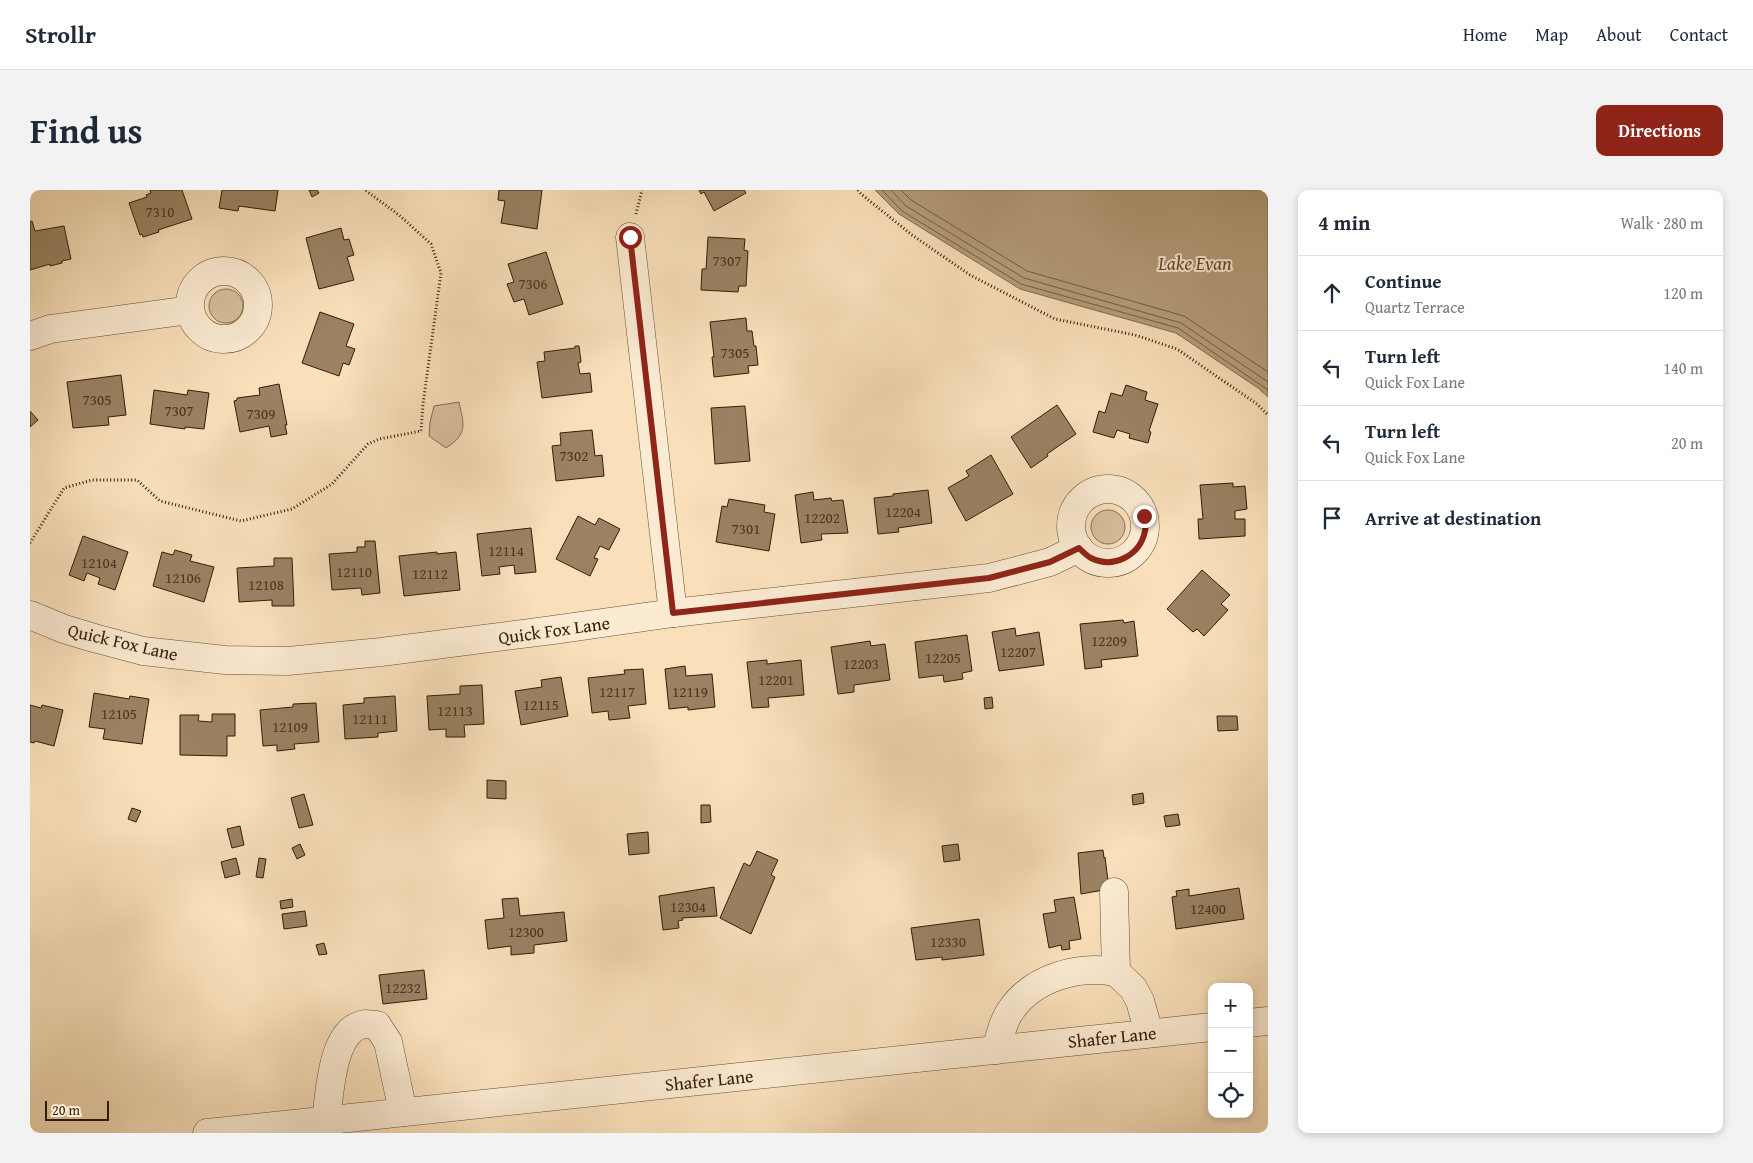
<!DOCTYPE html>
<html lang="en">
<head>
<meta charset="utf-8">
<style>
	body { margin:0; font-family:"Gentium Book Plus",serif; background:#f2f2f3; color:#1f2937 }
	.controls { position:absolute; right:15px; bottom:15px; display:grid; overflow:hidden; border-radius:10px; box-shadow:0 2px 8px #0003 }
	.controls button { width:45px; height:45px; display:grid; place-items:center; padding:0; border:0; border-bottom:1px solid #e0e1e3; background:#fff; color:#1f2937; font:25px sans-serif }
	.scale { position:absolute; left:15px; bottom:12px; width:64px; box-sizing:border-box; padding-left:5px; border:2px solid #341d04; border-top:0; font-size:14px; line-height:18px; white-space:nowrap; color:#341d04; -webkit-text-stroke:4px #fbebd3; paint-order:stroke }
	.stop { position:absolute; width:15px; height:15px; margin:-11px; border:4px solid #8f2418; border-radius:50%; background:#fff }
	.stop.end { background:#8f2418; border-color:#fff; box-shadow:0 1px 5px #0008 }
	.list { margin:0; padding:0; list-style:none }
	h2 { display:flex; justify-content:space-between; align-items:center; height:65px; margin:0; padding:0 20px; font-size:21px }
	h2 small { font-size:16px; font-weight:400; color:#747a83 }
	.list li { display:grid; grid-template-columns:32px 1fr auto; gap:15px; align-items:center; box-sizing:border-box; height:75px; padding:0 20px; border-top:1px solid #e0e1e3 }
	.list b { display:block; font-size:19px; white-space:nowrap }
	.list p { margin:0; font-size:16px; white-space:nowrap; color:#747a83 }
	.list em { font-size:16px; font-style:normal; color:#747a83 }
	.icon { flex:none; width:28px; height:28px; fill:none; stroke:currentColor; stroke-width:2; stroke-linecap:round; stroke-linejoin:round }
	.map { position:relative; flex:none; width:1238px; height:943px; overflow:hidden; border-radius:10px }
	header { display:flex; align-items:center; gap:30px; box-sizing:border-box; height:70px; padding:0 25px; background:#fff; border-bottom:1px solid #e0e1e3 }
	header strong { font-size:24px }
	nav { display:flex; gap:28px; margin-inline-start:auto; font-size:18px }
	.intro { display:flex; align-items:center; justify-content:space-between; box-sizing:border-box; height:120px; padding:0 30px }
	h1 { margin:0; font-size:35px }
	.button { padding:12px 22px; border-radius:10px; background:#8f2418; color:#fff; font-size:18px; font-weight:700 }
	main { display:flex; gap:30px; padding:0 30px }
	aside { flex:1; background:#fff; border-radius:10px; box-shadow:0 2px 8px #0003 }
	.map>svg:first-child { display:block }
	.green { fill:#d8bf9c; stroke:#866e50 }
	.water { fill:#b69e7d; stroke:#826a4d }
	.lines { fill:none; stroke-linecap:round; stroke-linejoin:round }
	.shore { stroke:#755e40; stroke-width:1 }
	.building { fill:#9a8263; stroke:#341d04 }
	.minor-casing { stroke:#654e32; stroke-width:29 }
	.path { stroke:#341d04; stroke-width:3; stroke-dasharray:1 2.5; stroke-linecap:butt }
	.minor { stroke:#fbebd3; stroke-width:28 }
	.route { stroke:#8f2418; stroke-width:6 }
	.labels { text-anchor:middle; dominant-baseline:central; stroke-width:4; stroke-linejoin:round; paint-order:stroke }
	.number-label { font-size:15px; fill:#4e361c }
	.street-label { font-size:18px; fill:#341d04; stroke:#fbebd3 }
	.water-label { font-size:19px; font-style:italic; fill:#624a2e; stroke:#fbebd3 }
</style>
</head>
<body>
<header>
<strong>Strollr</strong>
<nav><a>Home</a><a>Map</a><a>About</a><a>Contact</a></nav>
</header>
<div class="intro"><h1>Find us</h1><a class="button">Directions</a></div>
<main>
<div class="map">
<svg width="1238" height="943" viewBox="0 0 1238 943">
	<rect width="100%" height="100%" fill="#f9e0bb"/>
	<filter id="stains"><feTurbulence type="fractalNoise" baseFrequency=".004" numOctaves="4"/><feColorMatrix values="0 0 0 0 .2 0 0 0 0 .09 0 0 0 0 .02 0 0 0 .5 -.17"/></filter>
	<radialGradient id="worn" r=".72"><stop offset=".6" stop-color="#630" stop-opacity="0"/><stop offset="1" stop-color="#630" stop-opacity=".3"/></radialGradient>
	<!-- green -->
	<g class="green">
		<circle cx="196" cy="116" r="17"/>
		<path d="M429,212C434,235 438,244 416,258L399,246L400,232L404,216Z"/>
		<circle cx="1078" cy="337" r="17"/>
	</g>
	<!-- water -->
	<polygon class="water" points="845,0 1238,0 1238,207 1228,198 1146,143 990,99 869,24"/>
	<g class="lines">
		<!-- shore -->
		<g class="shore">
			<polyline points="852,0 872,21 991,94 1148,138 1238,200"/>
			<polyline points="861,0 876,16 994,88 1151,133 1238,192"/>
			<polyline points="871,0 881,10 997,81 1154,126 1238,182"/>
		</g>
	</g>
	<!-- building -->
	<g class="building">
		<polygon points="120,0 152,0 162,29 128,40 129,42 113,47 112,44 110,45 99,13 117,7 116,5 121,3"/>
		<polygon points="192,0 248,0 245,21 209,16 208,21 189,18"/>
		<polygon points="279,0 287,0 289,3 282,7"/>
		<polygon points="469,0 512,0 507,39 471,33 475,11 468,10"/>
		<polygon points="669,0 714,0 716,3 684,21 674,2 671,4"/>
		<polygon points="2,31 5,41 34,36 41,69 32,71 32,73 20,76 20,74 0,80 0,32"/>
		<polygon points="311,38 314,50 319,49 324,65 317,67 324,90 289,99 276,48"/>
		<polygon points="678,47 715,49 714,60 718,61 716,96 709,96 708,102 671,100 672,79 676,79"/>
		<polygon points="516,62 533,114 499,125 494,109 484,112 477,94 484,92 478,74"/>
		<polygon points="290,122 324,134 316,156 325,159 319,175 313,173 309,186 272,173"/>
		<polygon points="716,128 717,141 722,141 724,156 726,156 728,175 718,176 719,183 684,187 682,167 684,167 680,132"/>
		<polygon points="545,156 549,156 551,172 548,173 550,184 560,183 562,202 512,208 507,172 515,171 514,162 545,158"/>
		<polygon points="91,185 96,225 78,227 79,235 43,238 37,192"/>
		<polygon points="249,194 257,235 255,235 257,244 241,247 239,236 210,242 204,211 207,210 207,208 230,205 229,198"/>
		<polygon points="1096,195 1117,202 1115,210 1128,214 1119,241 1121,242 1118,253 1099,248 1100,244 1087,240 1084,248 1063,242 1069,221 1075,223 1081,203 1092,206"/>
		<polygon points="124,200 157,205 158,200 179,203 174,239 155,237 155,239 120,234"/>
		<polygon points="1027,215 1046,244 1017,264 1018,266 1001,278 981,247"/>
		<polygon points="715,216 720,271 685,274 681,218"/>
		<polygon points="0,221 8,230 0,237"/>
		<polygon points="562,240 565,266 572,265 574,286 526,291 522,256 531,255 530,243"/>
		<polygon points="961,265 983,304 936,331 918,298 939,286 936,281"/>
		<polygon points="1203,293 1203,297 1215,296 1217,319 1205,321 1205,329 1215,329 1215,346 1169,349 1168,329 1173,329 1170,295"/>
		<polygon points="898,300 902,333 868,338 869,342 848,344 844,308 863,306 863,304"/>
		<polygon points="783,302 784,310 801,308 802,311 813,310 818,343 791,344 792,350 771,353 765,305"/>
		<polygon points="699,309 735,315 734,322 745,324 739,361 686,352 692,316 697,317"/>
		<polygon points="548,326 565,335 569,328 590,339 579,360 570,356 564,368 568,369 560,386 526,369"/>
		<polygon points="501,338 506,382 485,384 484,375 469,377 470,384 452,386 447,344"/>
		<polygon points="53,346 98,362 85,400 68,394 70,388 57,383 54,391 39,385"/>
		<polygon points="335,351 345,351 350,403 332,405 331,398 302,400 299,364 327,362 327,357 335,357"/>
		<polygon points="145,360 162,365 160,371 184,377 174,412 123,396 132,362 143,365"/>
		<polygon points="407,362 407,364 426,362 430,400 374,406 369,366"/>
		<polygon points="244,368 262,368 264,416 242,416 242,410 209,412 207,378 244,376"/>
		<polygon points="1172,380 1200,405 1191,414 1198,420 1174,446 1167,439 1163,442 1137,419"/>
		<polygon points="1093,430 1094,433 1104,431 1108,466 1071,470 1072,477 1055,479 1050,434"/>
		<polygon points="985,438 986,446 1009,442 1014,475 969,481 962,442"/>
		<polygon points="937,445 942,481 932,483 933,489 914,492 913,485 889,488 885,452"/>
		<polygon points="840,451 841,456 855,454 860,490 824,495 824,502 808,504 801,457"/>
		<polygon points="737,470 737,474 771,470 774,505 738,508 739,517 722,518 717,472"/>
		<polygon points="655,476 656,486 682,484 685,517 658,520 658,517 639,519 635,479"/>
		<polygon points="613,479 616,514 598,516 600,528 579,530 578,521 562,523 558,488 595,484 594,480"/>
		<polygon points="531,487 538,526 491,535 485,501 512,497 511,490"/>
		<polygon points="452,495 454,534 434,535 435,547 416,547 416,539 399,540 397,506 430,504 430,496"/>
		<polygon points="64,503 99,509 100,506 119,509 112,554 73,549 75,539 59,537"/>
		<polygon points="365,506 367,541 348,543 348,547 315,549 313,515 334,513 334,508"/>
		<polygon points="962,507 963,518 955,519 954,508"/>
		<polygon points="286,513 289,552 264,554 265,559 247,561 247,555 233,556 230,520 263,517 263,514"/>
		<polygon points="0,515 11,518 12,515 33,520 24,556 5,551 4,553 0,552"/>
		<polygon points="182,524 205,524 205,546 197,546 197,566 150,565 150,525 169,525 168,531 182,532"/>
		<polygon points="1187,526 1207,526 1208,540 1188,541"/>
		<polygon points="457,590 476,591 476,609 457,608"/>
		<polygon points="1113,603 1114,613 1103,615 1102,605"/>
		<polygon points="274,604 283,635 269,638 261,608"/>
		<polygon points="671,615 680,615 681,632 671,633"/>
		<polygon points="102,618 111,621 106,632 98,629"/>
		<polygon points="1148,624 1150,635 1136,637 1134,626"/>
		<polygon points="210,636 214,655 202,658 197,639"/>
		<polygon points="618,642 619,663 599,665 597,644"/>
		<polygon points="270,654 275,665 267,669 262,658"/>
		<polygon points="928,654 930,670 914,672 912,656"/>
		<polygon points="1073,660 1074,668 1075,667 1079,699 1051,704 1048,663"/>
		<polygon points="727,661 748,670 741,685 745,687 721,744 690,728 714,673 720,676"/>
		<polygon points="206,668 210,684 195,688 191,672"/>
		<polygon points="229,668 236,669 233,688 226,687"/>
		<polygon points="684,697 687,726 652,728 653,730 648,731 649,738 633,740 629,706"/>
		<polygon points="1209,698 1214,729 1146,739 1142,707 1147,706 1146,701 1159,699 1159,706"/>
		<polygon points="1044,707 1051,749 1039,751 1040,759 1032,760 1031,755 1019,758 1013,724 1026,722 1024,710"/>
		<polygon points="488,708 490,726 534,722 537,751 504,755 504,763 481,765 481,756 458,759 455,730 474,728 472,709"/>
		<polygon points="262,709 263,717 251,719 250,711"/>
		<polygon points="275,721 277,736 254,739 252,724"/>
		<polygon points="949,729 954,765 912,770 912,767 886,770 881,738"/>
		<polygon points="294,753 297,764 289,765 286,755"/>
		<polygon points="394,780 397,809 353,814 349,785"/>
	</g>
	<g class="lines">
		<defs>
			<g id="minor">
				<polyline points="600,47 643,423"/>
				<circle cx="194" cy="115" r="34"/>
				<polyline points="0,146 20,139 160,120"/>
				<circle cx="1078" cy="336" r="37"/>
				<polyline points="0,425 34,439 64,448 113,461 195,470 258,471 351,462 523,440 643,423 959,388 1020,372 1049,358"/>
				<polyline points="1084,702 1086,782 1103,798 1110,811 1119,843"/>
				<polyline points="1219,833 1238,831"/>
				<path d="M966,860C970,846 973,831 981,820C1004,787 1049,775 1086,782"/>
				<path d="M296,930C300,904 301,839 335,834C338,834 343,835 347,835L358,852L373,922"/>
				<polyline points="177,943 1182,837"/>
			</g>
		</defs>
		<!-- minor casing -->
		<use href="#minor" class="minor-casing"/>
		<!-- path -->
		<g class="path">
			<polyline points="828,0 831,4 882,45 940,85 1025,129 1105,145 1147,159 1227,214 1238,225"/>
			<polyline points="606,24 612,0"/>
			<polyline points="0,353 34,298 62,290 107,290 130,311 211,331 262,319 302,294 338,254 349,249 391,241 393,214 411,83 401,54 369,25 335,0"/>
		</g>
		<!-- minor -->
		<use href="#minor" class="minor"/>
	</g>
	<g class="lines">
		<!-- route -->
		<path class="route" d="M600,47L643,423L959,388L1020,372L1049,358C1053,362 1057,366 1061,368C1083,379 1110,366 1115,341C1116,337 1115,331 1114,326"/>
	</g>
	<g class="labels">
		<!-- number labels -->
		<g class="number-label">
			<text x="130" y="21">7310</text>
			<text x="697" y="70">7307</text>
			<text x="503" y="93">7306</text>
			<text x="705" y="162">7305</text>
			<text x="67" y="209">7305</text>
			<text x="149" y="220">7307</text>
			<text x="231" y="223">7309</text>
			<text x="544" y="265">7302</text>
			<text x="873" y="321">12204</text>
			<text x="792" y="327">12202</text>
			<text x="716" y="338">7301</text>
			<text x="476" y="360">12114</text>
			<text x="69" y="372">12104</text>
			<text x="324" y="381">12110</text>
			<text x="400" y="383">12112</text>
			<text x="153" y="387">12106</text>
			<text x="236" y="394">12108</text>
			<text x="1079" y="450">12209</text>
			<text x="988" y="461">12207</text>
			<text x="913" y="467">12205</text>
			<text x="831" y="473">12203</text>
			<text x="746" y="489">12201</text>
			<text x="587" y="501">12117</text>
			<text x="660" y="501">12119</text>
			<text x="511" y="514">12115</text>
			<text x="425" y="520">12113</text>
			<text x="89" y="523">12105</text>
			<text x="340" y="528">12111</text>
			<text x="260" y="536">12109</text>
			<text x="658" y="716">12304</text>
			<text x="1178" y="718">12400</text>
			<text x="496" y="741">12300</text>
			<text x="918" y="751">12330</text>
			<text x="373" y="797">12232</text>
		</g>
		<!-- street labels -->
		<g class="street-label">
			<text transform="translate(524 440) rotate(-8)">Quick Fox Lane</text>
			<text transform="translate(93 452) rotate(13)">Quick Fox Lane</text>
			<text transform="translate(1082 847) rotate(-6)">Shafer Lane</text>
			<text transform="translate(679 890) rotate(-6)">Shafer Lane</text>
		</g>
		<!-- water labels -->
		<g class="water-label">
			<text x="1165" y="73">Lake Evan</text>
		</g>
	</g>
	<rect width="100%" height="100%" filter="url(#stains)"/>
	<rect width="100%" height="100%" fill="url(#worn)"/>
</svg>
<div class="controls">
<button>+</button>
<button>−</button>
<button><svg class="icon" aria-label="locate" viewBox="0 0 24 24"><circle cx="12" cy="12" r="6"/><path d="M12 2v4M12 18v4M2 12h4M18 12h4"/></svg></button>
</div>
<div class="scale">20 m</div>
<div class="stop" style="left:600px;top:47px"></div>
<div class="stop end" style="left:1114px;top:326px"></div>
</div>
<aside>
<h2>4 min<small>Walk · 280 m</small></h2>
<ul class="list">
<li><svg class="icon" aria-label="ahead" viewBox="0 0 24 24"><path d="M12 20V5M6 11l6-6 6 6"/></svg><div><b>Continue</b><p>Quartz Terrace</p></div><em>120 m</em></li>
<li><svg class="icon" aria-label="left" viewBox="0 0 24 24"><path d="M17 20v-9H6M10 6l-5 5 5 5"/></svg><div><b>Turn left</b><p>Quick Fox Lane</p></div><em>140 m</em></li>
<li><svg class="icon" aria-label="left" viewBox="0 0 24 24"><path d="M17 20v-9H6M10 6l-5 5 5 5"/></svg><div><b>Turn left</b><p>Quick Fox Lane</p></div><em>20 m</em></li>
<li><svg class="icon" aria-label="arrive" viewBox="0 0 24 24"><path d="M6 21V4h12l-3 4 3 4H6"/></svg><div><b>Arrive at destination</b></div></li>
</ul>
</aside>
</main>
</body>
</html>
